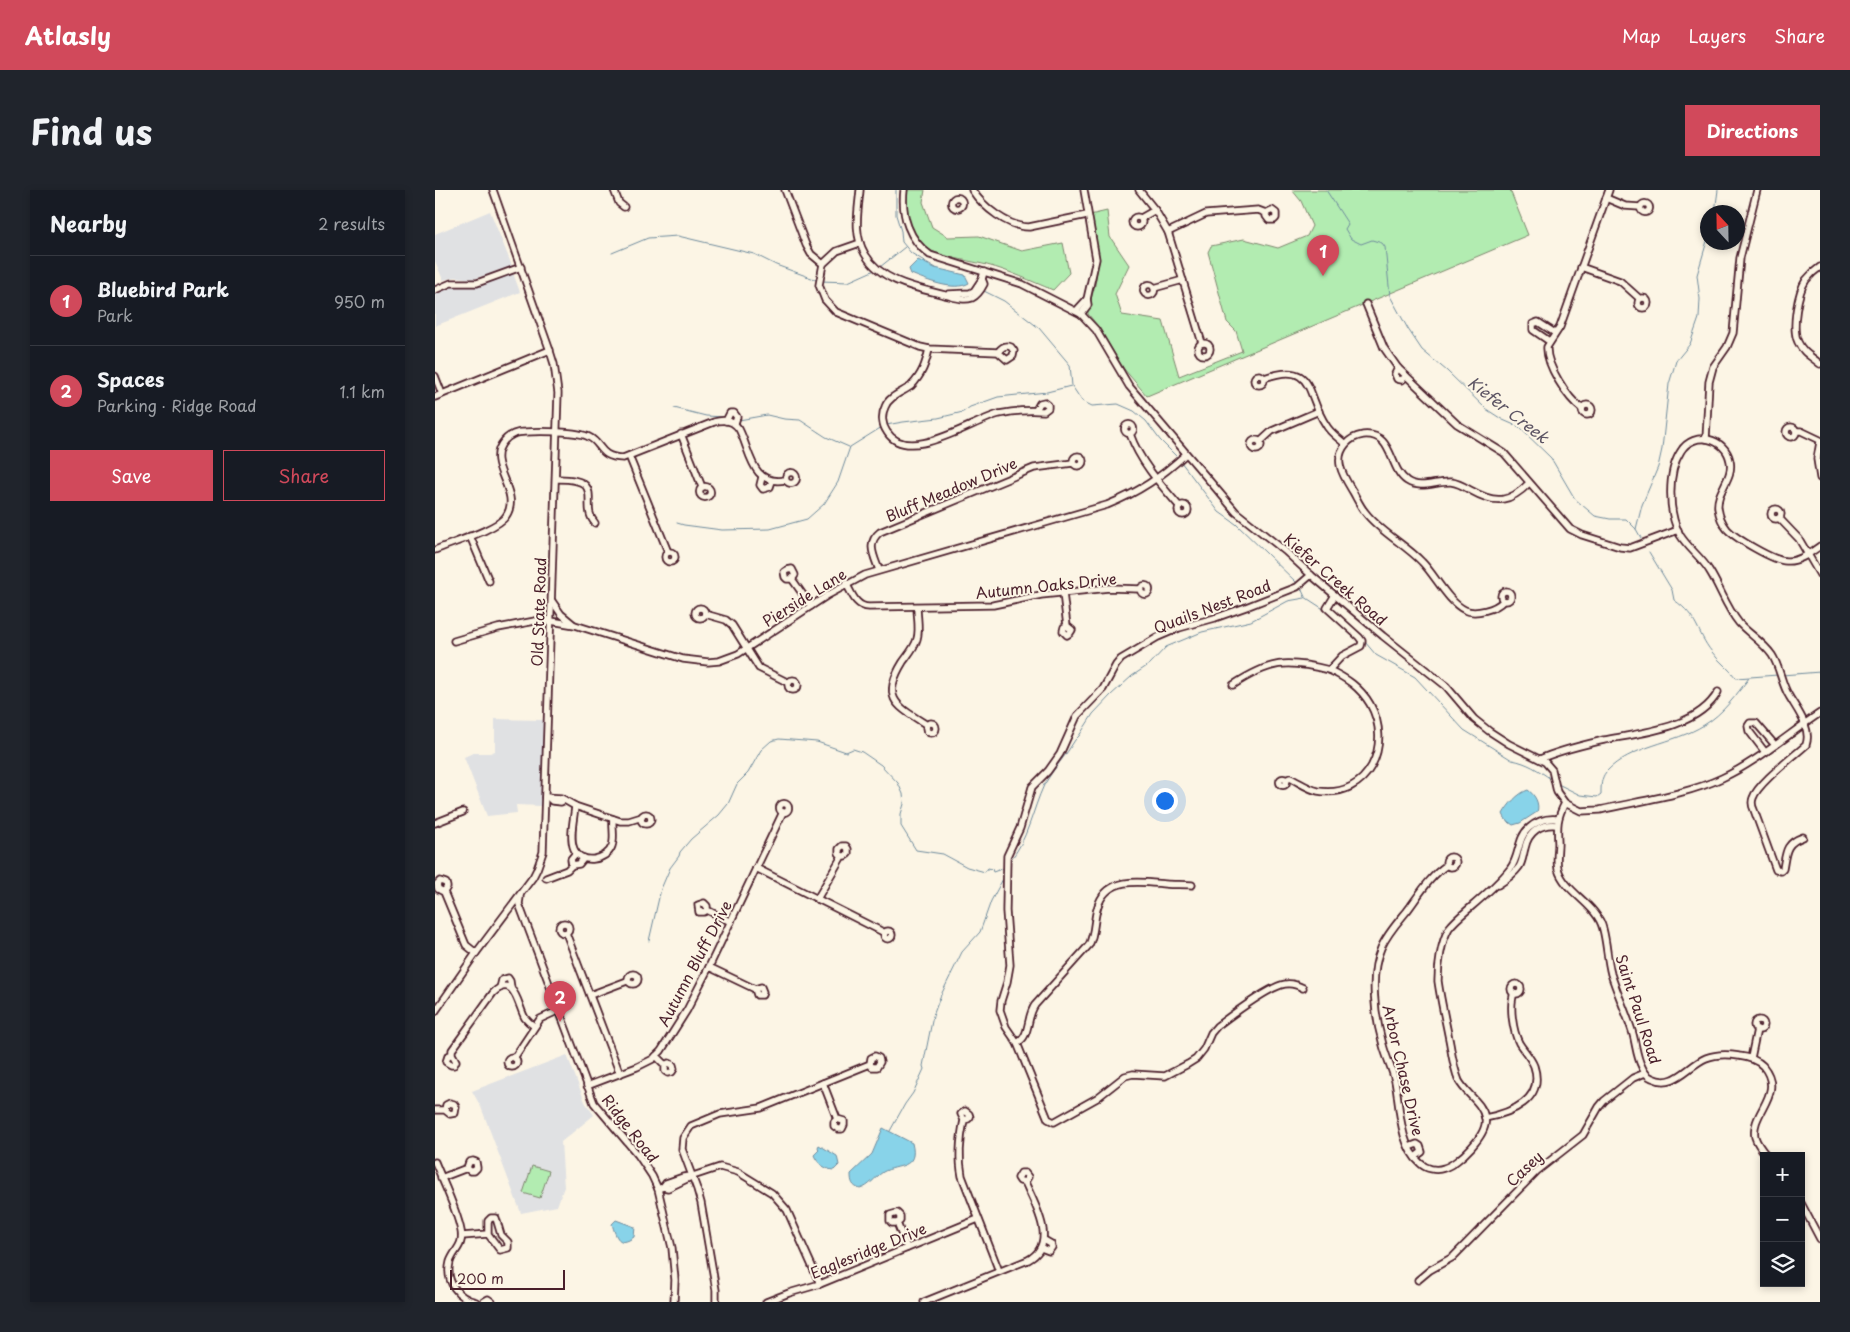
<!DOCTYPE html>
<html lang="en">
<head>
<meta charset="utf-8">
<style>
	body { margin:0; font-family:"Playpen Sans",sans-serif; background:#20242c; color:#f1f3f6 }
	.controls { position:absolute; right:15px; bottom:15px; display:grid; overflow:hidden; border-radius:0px; box-shadow:0 2px 8px #0003 }
	.controls button { width:45px; height:45px; display:grid; place-items:center; padding:0; border:0; border-bottom:1px solid #363941; background:#171b24; color:#f1f3f6; font:25px sans-serif }
	.compass { position:absolute; left:1265px; top:15px; width:45px; height:45px; border-radius:50%; background:#171b24; box-shadow:0 2px 8px #0003; rotate:338deg }
	.scale { position:absolute; left:15px; bottom:12px; width:115px; box-sizing:border-box; padding-left:5px; border:2px solid #4a1f2b; border-top:0; font-size:14px; line-height:18px; white-space:nowrap; color:#4a1f2b; -webkit-text-stroke:4px #fcf5e5; paint-order:stroke }
	.you { position:absolute; left:729px; top:610px; width:18px; height:18px; margin:-12px; border:4px solid #fff; border-radius:50%; background:#1a73e8; box-shadow:0 0 0 8px #1a73e833 }
	.badge { display:grid; place-items:center; width:32px; height:32px; border-radius:50%; background:#d1495b; color:#fff; font-size:16px; font-weight:700 }
	.pin { position:absolute; translate:-50% -41px; filter:drop-shadow(0 1px 2px #0008) }
	.pin::after { content:''; position:absolute; top:26px; width:18px; height:15px; background:inherit; clip-path:polygon(0 0,100% 0,50% 100%) }
	.list { margin:0; padding:0; list-style:none }
	h2 { display:flex; justify-content:space-between; align-items:center; height:65px; margin:0; padding:0 20px; font-size:21px }
	h2 small { font-size:16px; font-weight:400; color:#9ea1a6 }
	.list li { display:grid; grid-template-columns:32px 1fr auto; gap:15px; align-items:center; box-sizing:border-box; height:90px; padding:0 20px; border-top:1px solid #363941 }
	.list b { display:block; font-size:19px; white-space:nowrap }
	.list p { margin:0; font-size:16px; white-space:nowrap; color:#9ea1a6 }
	.list em { font-size:16px; font-style:normal; color:#9ea1a6 }
	.actions { display:flex; gap:10px; padding:15px 20px }
	.actions a { flex:1; padding:11px 0; border:1px solid #d1495b; border-radius:0px; text-align:center; font-size:18px; color:#d1495b }
	.actions .main { background:#d1495b; color:#fff }
	.icon { flex:none; width:28px; height:28px; fill:none; stroke:currentColor; stroke-width:2; stroke-linecap:round; stroke-linejoin:round }
	.map { position:relative; flex:none; width:1385px; height:1112px; overflow:hidden; border-radius:0px }
	header { display:flex; align-items:center; gap:30px; box-sizing:border-box; height:70px; padding:0 25px; background:#d1495b; color:#fff }
	header strong { font-size:24px }
	nav { display:flex; gap:28px; margin-inline-start:auto; font-size:18px }
	.intro { display:flex; align-items:center; justify-content:space-between; box-sizing:border-box; height:120px; padding:0 30px }
	h1 { margin:0; font-size:35px }
	.button { padding:12px 22px; border-radius:0px; background:#d1495b; color:#fff; font-size:18px; font-weight:700 }
	main { display:flex; gap:30px; padding:0 30px }
	aside { flex:1; background:#171b24; border-radius:0px; box-shadow:0 2px 8px #0003 }
	.map>svg:first-child { display:block }
	.built { fill:#e0e1e3 }
	.green { fill:#b2ecb1; stroke:#7e866e }
	.water { fill:#88d3e9; stroke:#6f8b9d }
	.lines { fill:none; stroke-linecap:round; stroke-linejoin:round }
	.stream { stroke:#6f8b9d; stroke-width:1 }
	.minor-casing { stroke:#4a1f2b; stroke-width:9 }
	.minor { stroke:#fcf5e5; stroke-width:5.5 }
	.labels { text-anchor:middle; dominant-baseline:central; stroke-width:4; stroke-linejoin:round; paint-order:stroke }
	.street-label { font-size:15px; fill:#4a1f2b; stroke:#fcf5e5 }
	.water-label { font-size:16px; font-style:italic; fill:#5d5564; stroke:#fcf5e5 }
</style>
</head>
<body>
<header>
<strong>Atlasly</strong>
<nav><a>Map</a><a>Layers</a><a>Share</a></nav>
</header>
<div class="intro"><h1>Find us</h1><a class="button">Directions</a></div>
<main>
<aside>
<h2>Nearby<small>2 results</small></h2>
<ul class="list">
<li><span class="badge">1</span><div><b>Bluebird Park</b><p>Park</p></div><em>950 m</em></li>
<li><span class="badge">2</span><div><b>Spaces</b><p>Parking · Ridge Road</p></div><em>1.1 km</em></li>
</ul>
<div class="actions"><a class="main">Save</a><a>Share</a></div>
</aside>
<div class="map">
<svg width="1385" height="1112" viewBox="0 0 1385 1112">
	<rect width="100%" height="100%" fill="#fcf5e5"/>
	<filter id="ink" filterUnits="userSpaceOnUse"><feTurbulence type="fractalNoise" baseFrequency=".02" numOctaves="2"/><feDisplacementMap in="SourceGraphic" scale="10" xChannelSelector="R" yChannelSelector="G"/><feConvolveMatrix kernelMatrix="1 2 1 2 8 2 1 2 1" color-interpolation-filters="sRGB"/></filter>
	<g filter="url(#ink)">
		<!-- built -->
		<g class="built">
			<polygon points="55,21 77,76 39,89 21,87 8,90 0,71 0,44"/>
			<polygon points="78,83 85,102 0,136 0,101 14,96 40,96"/>
			<polygon points="60,529 108,530 106,616 81,615 82,623 52,626 29,567 38,563 55,563 60,561"/>
			<polygon points="132,865 150,912 159,925 126,952 129,997 122,1016 86,1023 46,917 37,901"/>
		</g>
		<!-- green -->
		<g class="green">
			<path d="M472,0H490L488,12L497,37L513,47L544,46L587,61L628,53L634,83L618,100C596,91 575,81 552,75C501,63 469,67 472,0Z"/>
			<polygon points="857,0 1075,0 1093,45 712,206 689,179 663,136 653,124 653,120 660,95 663,74 655,25 672,21 675,47 694,75 680,104 687,125 728,131 744,186 807,161 801,141 792,132 773,62 776,56 809,49 843,58 872,46 877,36 866,11"/>
			<polygon points="97,976 114,981 105,1008 88,1003"/>
		</g>
		<!-- water -->
		<g class="water">
			<path d="M483,70L500,78L530,85L534,93C519,102 491,90 476,84L474,79Z"/>
			<path d="M1093,600C1100,605 1105,614 1102,622L1085,633L1078,635L1071,630L1068,624C1073,615 1083,603 1093,600Z"/>
			<path d="M448,938L477,953C484,980 462,974 448,982C439,988 435,996 425,999C417,996 416,992 416,984L437,964Z"/>
			<path d="M384,955L402,966L404,975L399,980C391,980 382,973 379,965L384,960L383,957Z"/>
			<path d="M181,1030L200,1037L199,1047C184,1058 181,1047 177,1034Z"/>
		</g>
		<g class="lines">
			<!-- stream -->
			<g class="stream">
				<polyline points="461,0 461,25 466,41 467,52 476,63 501,78"/>
				<polyline points="891,0 913,34 910,39 916,49 926,54 937,50 947,53 950,57 955,106 973,139 987,160 1012,181 1051,219 1068,230 1084,237 1116,268 1140,309 1160,326 1175,329 1191,329 1201,339 1206,348"/>
				<polyline points="1280,22 1283,0"/>
				<polyline points="177,63 213,48 243,46 319,64 341,75 382,90"/>
				<polyline points="445,77 470,57"/>
				<polyline points="386,91 413,92 442,79"/>
				<polyline points="549,101 569,111 604,138 635,175 637,196 647,211 657,216 683,214 699,221 711,231 725,250 744,269"/>
				<polyline points="239,218 271,226 290,227"/>
				<polyline points="304,230 332,225 349,229 365,230 391,247 414,257"/>
				<polyline points="451,235 468,232 503,228 528,222 535,217 563,207 612,202 636,196"/>
				<polyline points="746,272 784,322 801,334 862,393"/>
				<polyline points="242,333 249,335 287,340 335,339 372,329 389,314 403,292 415,257 447,237"/>
				<polyline points="1201,339 1207,315 1223,277 1227,259 1234,194 1241,171 1255,154 1264,128 1265,109 1262,85 1272,51"/>
				<path d="M1214,362L1237,400L1239,410C1264,427 1261,442 1277,462C1284,472 1294,478 1301,488L1343,485"/>
				<polyline points="866,398 870,407 890,420"/>
				<path d="M930,452L941,465L980,487L1029,540L1077,570C1093,573 1103,580 1116,589"/>
				<polyline points="1347,485 1385,482"/>
				<path d="M1123,594L1145,605L1162,607L1166,604C1166,596 1166,588 1171,582C1196,555 1239,554 1269,535C1288,524 1301,505 1314,488"/>
				<path d="M574,672C593,650 597,621 609,595C618,579 631,566 640,550L644,546L658,524L676,505L697,486L715,474L731,457L767,442L816,431L853,411L870,408"/>
				<polyline points="214,751 226,699 235,678 244,666 245,662 256,649 284,625 293,614 302,594 313,583 326,560 336,551 344,549 382,552 411,562 418,559 427,562 446,575 463,593 468,604 469,614 466,624 466,636 481,660 508,664 532,677 550,682 553,678 557,679 558,682 569,678"/>
				<polyline points="455,941 470,914 478,903 489,879 488,876 498,826 505,807 527,762 545,742 556,711 569,687"/>
			</g>
			<defs>
				<g id="minor">
					<polyline points="179,0 184,13 189,17"/>
					<polyline points="350,0 371,55 376,64 388,74"/>
					<path d="M425,0C423,22 418,44 430,64C446,92 482,98 510,105C519,107 528,111 537,108C543,105 546,100 549,94L547,89L549,82"/>
					<path d="M469,0C466,26 474,50 495,65L587,94L646,124L661,140L694,196L801,322L850,361L876,385L948,446L1011,496L1039,529L1054,541L1074,554L1110,572L1117,580L1122,602L1130,613L1146,621L1165,620C1203,611 1251,605 1287,588C1322,572 1352,545 1385,523"/>
					<path d="M537,0C548,17 573,37 594,37L652,25"/>
					<polyline points="704,0 720,20 733,42 767,153"/>
					<circle cx="522" cy="13" r="5.5"/>
					<polyline points="1171,8 1190,16 1205,17"/>
					<circle cx="1210" cy="18" r="4.5"/>
					<circle cx="702" cy="32" r="5"/>
					<polyline points="706,28 720,20"/>
					<polyline points="733,42 771,24 823,20 831,23 837,20 841,23 841,28 839,30 834,30 831,26 831,23"/>
					<path d="M425,53L402,61L388,74L384,95L390,110L401,122L485,157L494,159L563,162L572,170L578,166L579,161L576,157C570,154 566,158 563,162"/>
					<polyline points="1146,77 1185,91 1205,109"/>
					<path d="M1385,77C1379,81 1375,85 1371,90C1363,102 1356,138 1363,152C1368,163 1376,166 1385,174"/>
					<circle cx="714" cy="100" r="5.5"/>
					<polyline points="719,98 748,90"/>
					<polyline points="0,100 16,93 42,93 86,77"/>
					<polyline points="514,104 535,103 539,101 547,89"/>
					<circle cx="1208" cy="113" r="5"/>
					<polyline points="931,114 949,158 963,178 1022,234 1069,263 1135,339 1147,345 1185,357 1195,358 1243,340"/>
					<polyline points="641,121 652,109"/>
					<polyline points="646,124 653,115 652,109 661,69 649,0"/>
					<polyline points="1114,151 1098,140 1098,134 1103,132 1120,143"/>
					<circle cx="769" cy="159" r="6"/>
					<path d="M494,159C491,173 487,185 476,196C468,202 454,206 450,217C446,225 447,235 452,242C473,275 537,231 564,224C578,221 595,220 609,221L613,218V215L609,212L605,213L601,220"/>
					<polyline points="963,178 960,184 962,189 967,190 971,186"/>
					<circle cx="824" cy="190" r="5"/>
					<polyline points="0,186 7,204"/>
					<path d="M829,188C881,170 870,204 891,235C895,243 904,248 910,254"/>
					<polyline points="0,207 115,160"/>
					<circle cx="1152" cy="220" r="5"/>
					<path d="M1147,219C1132,208 1111,175 1112,157L1125,137L1174,0"/>
					<polyline points="291,231 295,223 299,223 302,227 300,233"/>
					<circle cx="694" cy="239" r="4.5"/>
					<circle cx="1356" cy="242" r="5"/>
					<polyline points="1362,241 1366,241 1385,250"/>
					<polyline points="246,244 267,297"/>
					<path d="M695,244C705,272 725,294 745,317"/>
					<polyline points="1271,249 1274,192 1278,177 1292,157 1298,143 1305,68 1322,0"/>
					<circle cx="821" cy="255" r="5"/>
					<polyline points="825,252 837,241 884,221"/>
					<polyline points="1385,252 1382,269 1385,288"/>
					<circle cx="643" cy="271" r="5"/>
					<polyline points="194,266 233,362"/>
					<circle cx="356" cy="288" r="5.5"/>
					<polyline points="327,287 325,295 328,299 335,297 337,291"/>
					<path d="M121,289C174,288 143,315 160,333"/>
					<circle cx="270" cy="302" r="5.5"/>
					<circle cx="748" cy="320" r="5"/>
					<circle cx="1341" cy="324" r="5"/>
					<polyline points="1344,328 1364,349 1385,385"/>
					<polyline points="35,346 54,391"/>
					<path d="M0,360C16,353 63,339 71,326C88,301 48,275 69,251C74,245 82,242 90,242C103,241 143,241 154,247C168,254 163,267 188,268L279,232C289,229 298,230 304,239C316,262 316,296 350,290"/>
					<circle cx="235" cy="367" r="5"/>
					<path d="M444,380C439,366 431,353 445,342L599,278L638,273"/>
					<polyline points="357,389 360,385 357,379 352,380 349,382 350,387 352,389 357,389 376,416"/>
					<path d="M411,393C417,404 421,417 434,417L558,415L606,405L674,398L705,399"/>
					<circle cx="710" cy="400" r="4.5"/>
					<circle cx="1071" cy="406" r="5"/>
					<polyline points="628,403 632,436 629,437 628,441 632,445 635,443 637,440 632,436"/>
					<polyline points="117,411 126,424 138,434"/>
					<path d="M1068,411C1061,419 1040,425 1030,420C1013,412 1000,385 987,372C970,354 945,342 930,322C925,316 922,309 918,302C909,287 897,270 911,254C915,249 922,246 928,245C959,242 953,278 972,291C986,300 1001,291 1016,292C1024,293 1030,297 1037,301C1060,314 1075,313 1094,293"/>
					<path d="M482,417C482,427 485,439 482,449C480,457 473,465 468,472C445,509 462,516 492,535"/>
					<circle cx="265" cy="423" r="5"/>
					<polyline points="270,424 291,430 297,435 324,478 354,493"/>
					<path d="M19,451L63,438L100,431H116L140,435L248,469L273,472L284,471L303,464L393,405L430,385L672,315C704,302 726,287 751,264"/>
					<circle cx="358" cy="495" r="5"/>
					<path d="M798,495C835,471 851,469 894,480"/>
					<circle cx="496" cy="538" r="5"/>
					<polyline points="1330,562 1314,541 1313,536 1315,533 1321,533 1340,555"/>
					<path d="M1105,569C1125,560 1148,555 1169,550C1206,543 1263,538 1283,502"/>
					<circle cx="848" cy="592" r="3.5"/>
					<path d="M851,590L855,588C864,592 873,599 883,601C934,609 958,554 935,514C925,497 911,488 894,480L907,466L926,456L927,451L924,447L892,418L900,405"/>
					<polyline points="110,607 126,608 140,616 185,631 194,631 207,627"/>
					<polyline points="114,608 117,611 126,612 129,610"/>
					<path d="M1130,613C1122,628 1122,635 1123,653C1123,661 1121,670 1123,679C1130,703 1162,714 1168,739C1172,754 1172,769 1176,784C1182,803 1191,822 1197,841C1201,853 1201,866 1207,877C1209,882 1212,886 1217,888C1240,899 1252,876 1271,868C1281,864 1293,864 1304,866C1313,867 1321,869 1328,876C1351,904 1315,922 1320,947C1322,954 1327,960 1332,966"/>
					<circle cx="349" cy="618" r="4.5"/>
					<path d="M140,616C139,629 134,647 139,659C146,675 172,671 177,656C180,648 177,638 178,629"/>
					<circle cx="211" cy="629" r="5"/>
					<polyline points="0,633 28,622"/>
					<path d="M1368,647C1350,653 1351,663 1348,679L1346,681L1341,680L1319,620C1317,616 1316,613 1318,608C1323,593 1358,567 1371,555C1377,538 1362,520 1354,506C1346,493 1345,477 1337,465C1328,452 1314,444 1304,433C1291,417 1285,397 1274,380C1266,367 1253,358 1245,345C1233,323 1232,282 1246,261C1259,240 1291,248 1295,271C1299,288 1281,301 1283,318C1284,325 1287,333 1292,339C1300,348 1339,371 1351,371C1364,372 1375,363 1385,356"/>
					<polyline points="141,663 136,669 137,675 144,674 149,668"/>
					<circle cx="1016" cy="672" r="5"/>
					<path d="M1012,675C995,686 984,705 972,721C963,732 952,744 946,758C934,785 940,827 948,855C951,867 957,878 960,891C965,915 964,955 985,973C991,979 1001,981 1009,978C1023,974 1054,944 1050,928C1047,912 1031,904 1024,891C1019,879 1017,867 1015,854C1011,833 1006,812 1003,791C1003,775 1006,752 1014,738C1020,730 1029,723 1036,717C1050,705 1064,693 1075,679C1085,667 1082,648 1094,638C1102,631 1112,628 1122,629"/>
					<polyline points="321,678 450,743"/>
					<polyline points="111,688 132,680 137,675"/>
					<path d="M1063,695C1071,690 1079,684 1084,677C1088,671 1088,664 1090,658C1093,642 1106,633 1122,635"/>
					<polyline points="9,702 3,699 2,694 5,691 11,693 12,697 9,702 31,755 41,763"/>
					<polyline points="85,707 84,714 159,913 203,965 217,986 223,999 237,1058 240,1090 239,1112"/>
					<polyline points="382,709 407,666 410,666 413,664 413,659 411,656 407,656 404,659 404,663 407,666"/>
					<polyline points="272,720 269,722 264,722 263,715 269,713 272,716 272,720 296,732"/>
					<circle cx="129" cy="738" r="5"/>
					<circle cx="453" cy="745" r="4"/>
					<polyline points="131,743 185,884"/>
					<polyline points="274,777 320,799 322,805 327,805 328,802 326,797 320,799"/>
					<circle cx="198" cy="789" r="5"/>
					<circle cx="1081" cy="799" r="5"/>
					<polyline points="65,798 67,790 73,788 75,791 76,798"/>
					<path d="M868,798C861,794 854,792 846,795C828,801 798,824 782,836L776,843L769,859L761,869L753,874L730,886L698,884L690,886L662,908L619,932L613,929L582,853L571,837L565,820L566,811L572,792L575,775L571,721L572,666L585,638L597,597L613,581L625,564L642,526L668,499L681,475L686,469L723,447L744,438L780,428L811,417L862,397L876,385"/>
					<polyline points="155,805 192,791"/>
					<polyline points="0,822 41,763 98,687 102,679 108,662 123,203 119,174 114,158 58,0"/>
					<circle cx="1324" cy="835" r="5"/>
					<path d="M582,853C596,846 591,827 600,815L654,755C661,741 658,727 664,713C675,686 707,692 730,694C739,695 748,694 757,695"/>
					<path d="M17,864L21,871L19,875H16L11,872L13,866L17,864V860L58,803C80,782 83,817 90,828C93,832 96,834 99,836"/>
					<polyline points="221,866 230,875 230,881 233,883 237,882 239,879 238,875 234,873 230,875"/>
					<circle cx="77" cy="872" r="5"/>
					<polyline points="79,868 105,829 118,823 123,819"/>
					<polyline points="1316,868 1322,839"/>
					<polyline points="388,893 402,929 399,932 399,936 403,939 407,939 409,935 409,931 402,929"/>
					<polyline points="152,896 202,877 218,869 226,861 252,820 274,777 348,622"/>
					<polyline points="0,920 10,920 15,924 20,923 21,917 19,914 15,913 11,915 10,920"/>
					<path d="M1050,928C1076,923 1110,910 1099,876C1096,868 1089,861 1084,853C1078,841 1074,816 1079,803"/>
					<path d="M529,930L526,924L530,921L534,924L535,927L533,929L529,930C525,949 523,966 527,986L564,1081"/>
					<polyline points="974,957 982,954 985,956 987,962 980,967"/>
					<path d="M0,972C8,992 22,1020 26,1041C29,1056 19,1060 15,1072C10,1092 23,1108 41,1112"/>
					<polyline points="6,988 32,978 35,981 39,981 42,978 41,972 38,971 34,972 32,978"/>
					<polyline points="228,997 233,998 256,987"/>
					<polyline points="223,999 228,997 231,993 248,987 258,986 285,977 303,982 337,1003 352,1020 385,1094"/>
					<polyline points="1366,1013 1385,1049"/>
					<polyline points="462,1033 457,1033 455,1031 455,1025 462,1023 465,1026 465,1031 462,1033 472,1058"/>
					<polyline points="27,1046 53,1044 65,1060 73,1058 73,1052 66,1045 61,1028 56,1028 53,1031 53,1044"/>
					<polyline points="606,1058 614,1061 617,1057 616,1054 609,1050"/>
					<polyline points="983,1090 995,1080 1018,1067 1102,981 1148,945 1164,917 1169,911 1198,888 1210,883"/>
					<polyline points="48,1112 53,1109 57,1112"/>
					<polyline points="281,1112 281,1100 266,1013 262,999 247,959 248,948 256,936 285,924 326,918 435,874 437,877 442,877 445,872 444,868 440,866 436,868 435,874"/>
					<polyline points="331,1112 354,1103 385,1094 543,1029"/>
					<path d="M489,1112L593,1070C624,1053 600,1016 590,992L593,987L590,983H586L583,988L585,991L590,992"/>
				</g>
			</defs>
			<!-- minor casing -->
			<use href="#minor" class="minor-casing"/>
			<!-- minor -->
			<use href="#minor" class="minor"/>
		</g>
	</g>
	<g class="labels">
		<!-- street labels -->
		<g class="street-label">
			<text transform="translate(516 299) rotate(-23)">Bluff Meadow Drive</text>
			<text transform="translate(901 389) rotate(41)">Kiefer Creek Road</text>
			<text transform="translate(611 395) rotate(-6)">Autumn Oaks Drive</text>
			<text transform="translate(369 407) rotate(-32)">Pierside Lane</text>
			<text transform="translate(777 416) rotate(-21)">Quails Nest Road</text>
			<text transform="translate(103 422) rotate(-88)">Old State Road</text>
			<text transform="translate(259 773) rotate(-62)">Autumn Bluff Drive</text>
			<text transform="translate(1204 819) rotate(72)">Saint Paul Road</text>
			<text transform="translate(969 880) rotate(77)">Arbor Chase Drive</text>
			<text transform="translate(196 938) rotate(52)">Ridge Road</text>
			<text transform="translate(1089 978) rotate(-43)">Casey</text>
			<text transform="translate(433 1060) rotate(-22)">Eaglesridge Drive</text>
		</g>
		<!-- water labels -->
		<g class="water-label">
			<text transform="translate(1074 219) rotate(38)">Kiefer Creek</text>
		</g>
	</g>
</svg>
<div class="controls">
<button>+</button>
<button>−</button>
<button><svg class="icon" aria-label="layers" viewBox="0 0 24 24"><path d="M12 4l9 5-9 5-9-5zM3 14l9 5 9-5"/></svg></button>
</div>
<svg class="compass" viewBox="-18 -18 36 36"><path d="M0-13l5 13h-10z" fill="#e53935"/><path d="M0 13l5-13h-10z" fill="#9ea1a6"/></svg>
<div class="scale">200 m</div>
<div class="you"></div>
<div class="pin badge" style="left:888px;top:86px">1</div>
<div class="pin badge" style="left:125px;top:832px">2</div>
</div>
</main>
</body>
</html>
